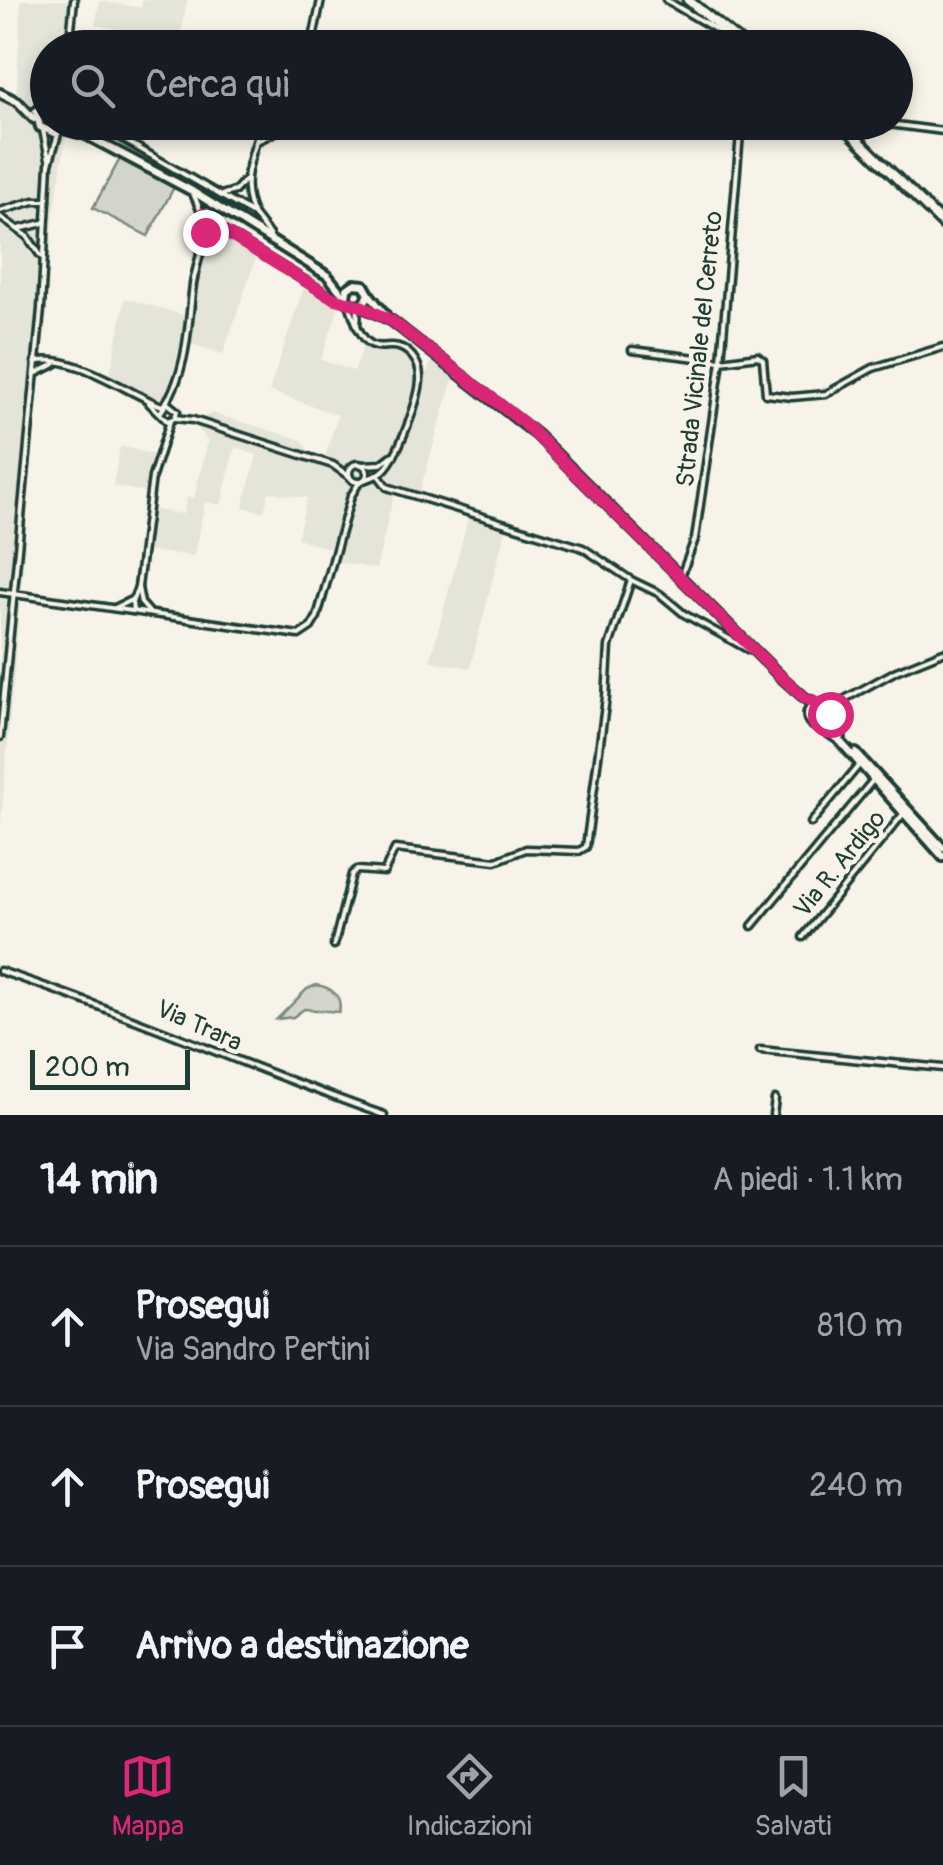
<!DOCTYPE html>
<html lang="it">
<head>
<meta charset="utf-8">
<style>
	body { margin:0; font-family:Pangolin,sans-serif; background:#242831; color:#f1f3f6 }
	.scale { position:absolute; left:30px; bottom:25px; width:160px; box-sizing:border-box; padding-left:10px; border:5px solid #1f3d34; border-top:0; font-size:28px; line-height:35px; white-space:nowrap; color:#1f3d34; -webkit-text-stroke:8px #f7f3e8; paint-order:stroke }
	.stop { position:absolute; width:30px; height:30px; margin:-22px; border:8px solid #db2777; border-radius:50%; background:#fff }
	.stop.end { background:#db2777; border-color:#fff; box-shadow:0 2px 10px #0008 }
	.list { margin:0; padding:0; list-style:none }
	h2 { display:flex; justify-content:space-between; align-items:center; height:130px; margin:0; padding:0 40px; font-size:42px }
	h2 small { font-size:32px; font-weight:400; color:#9ea1a6 }
	.list li { display:grid; grid-template-columns:65px 1fr auto; gap:30px; align-items:center; box-sizing:border-box; height:160px; padding:0 40px; border-top:2px solid #363941 }
	.list b { display:block; font-size:38px; white-space:nowrap }
	.list p { margin:0; font-size:32px; white-space:nowrap; color:#9ea1a6 }
	.list em { font-size:32px; font-style:normal; color:#9ea1a6 }
	.icon { flex:none; width:55px; height:55px; fill:none; stroke:currentColor; stroke-width:2; stroke-linecap:round; stroke-linejoin:round }
	.map { position:relative; flex:none; width:943px; height:1115px; overflow:hidden }
	.search { position:absolute; background:#171b24; box-shadow:0 5px 15px #0003; left:30px; right:30px; top:30px; height:110px; display:flex; align-items:center; gap:25px; box-sizing:border-box; padding:0 35px; border-radius:55px; color:#9ea1a6; font-size:38px }
	.sheet { height:610px; background:#171b24 }
	nav { display:flex; justify-content:space-around; align-items:center; box-sizing:border-box; height:140px; border-top:2px solid #363941; background:#171b24; font-size:28px; color:#9ea1a6 }
	nav a { display:grid; justify-items:center; gap:5px }
	nav .on { color:#db2777 }
	.map>svg:first-child { display:block }
	.built { fill:#e5e4d9 }
	.green { fill:#d3d5ca; stroke:#79897f; stroke-width:2.5 }
	.lines { fill:none; stroke-linecap:round; stroke-linejoin:round }
	.minor-casing { stroke:#1f3d34; stroke-width:11 }
	.secondary-casing { stroke:#1f3d34; stroke-width:14 }
	.primary-casing { stroke:#1f3d34; stroke-width:15 }
	.minor { stroke:#f7f3e8; stroke-width:4 }
	.secondary { stroke:#f7f3e8; stroke-width:6 }
	.primary { stroke:#f7f3e8; stroke-width:8 }
	.route { stroke:#db2777; stroke-width:12 }
	.labels { text-anchor:middle; dominant-baseline:central; stroke-width:9; stroke-linejoin:round; paint-order:stroke }
	.street-label { font-size:25px; fill:#1f3d34; stroke:#f7f3e8 }
</style>
</head>
<body>
<div class="map">
<svg width="943" height="1115" viewBox="0 0 943 1115">
	<rect width="100%" height="100%" fill="#f7f3e8"/>
	<filter id="ink" filterUnits="userSpaceOnUse"><feTurbulence type="fractalNoise" baseFrequency=".01" numOctaves="2"/><feDisplacementMap in="SourceGraphic" scale="20" xChannelSelector="R" yChannelSelector="G"/><feConvolveMatrix kernelMatrix="1 2 1 2 8 2 1 2 1" color-interpolation-filters="sRGB"/></filter>
	<g filter="url(#ink)">
		<!-- built -->
		<g class="built">
			<polygon points="21,0 79,0 75,47 48,48 48,122 68,123 53,221 0,831 0,97 16,104"/>
			<polygon points="142,0 187,0 178,47 119,47 121,30 95,25 100,1 141,8"/>
			<polygon points="211,236 231,238 257,255 223,354 182,341 167,396 158,400 140,390 135,397 109,381 125,298 187,316 189,285 200,241"/>
			<polygon points="309,272 335,290 342,298 321,360 354,371 367,337 405,346 418,356 427,373 433,357 455,373 417,500 394,495 376,569 329,560 331,549 297,538 307,498 269,492 264,512 243,507 257,455 235,447 221,505 205,502 194,556 138,550 143,508 183,514 187,497 194,498 208,441 197,427 200,419 212,413 302,440 309,451 325,456 338,415 269,391"/>
			<polygon points="120,446 155,455 145,492 113,486"/>
			<polygon points="468,518 506,528 470,668 430,661"/>
		</g>
		<!-- green -->
		<g class="green">
			<polygon points="120,159 174,187 148,236 93,208"/>
			<path d="M316,985C331,987 343,996 339,1012L304,1009L293,1017L277,1019L307,989Z"/>
		</g>
		<g class="lines">
			<defs>
				<g id="minor">
					<polyline points="666,0 727,36"/>
					<polyline points="69,48 74,0"/>
					<polyline points="311,48 321,0"/>
					<polyline points="93,122 253,214 270,236"/>
					<polyline points="269,122 278,129"/>
					<polyline points="873,122 943,131"/>
					<polyline points="43,130 49,159"/>
					<polyline points="257,141 296,122"/>
					<polyline points="192,191 201,212 215,226 325,293 347,302"/>
					<polyline points="224,194 235,191 244,181"/>
					<polyline points="0,211 34,201 47,201"/>
					<path d="M253,213C238,181 253,155 262,122"/>
					<polyline points="0,217 27,236 41,256"/>
					<polyline points="19,229 43,223"/>
					<polyline points="204,247 214,237 231,235"/>
					<path d="M349,303C370,376 387,328 412,356C417,362 420,370 420,377C421,396 397,458 384,470C378,476 371,478 363,480"/>
					<polyline points="357,327 358,306"/>
					<polyline points="632,350 721,361 758,356 763,360 766,394 792,397 826,394 873,368 943,347"/>
					<path d="M35,362C72,352 129,394 162,406"/>
					<polyline points="37,373 55,364"/>
					<polyline points="149,403 167,421 175,418 177,411 167,403 160,413"/>
					<path d="M165,404C188,371 188,323 193,284C197,260 207,240 203,215"/>
					<polyline points="175,418 193,420 333,465 350,477"/>
					<circle cx="358" cy="473" r="9"/>
					<polyline points="362,465 381,464 393,455"/>
					<polyline points="378,475 387,487 583,548 631,580 660,594 684,614 749,650"/>
					<polyline points="681,576 695,539 721,361 741,122"/>
					<polyline points="0,592 299,635 311,627 317,617 351,496 360,481"/>
					<polyline points="115,608 133,599"/>
					<polyline points="133,611 132,602 138,587"/>
					<polyline points="149,612 141,603 138,587 152,477 170,421"/>
					<polyline points="825,705 843,700 896,671 943,652"/>
					<polyline points="830,714 839,704"/>
					<polyline points="0,737 41,309 49,164 59,131"/>
					<polyline points="811,823 860,764"/>
					<polyline points="752,926 874,779"/>
					<polyline points="803,937 904,813"/>
					<polyline points="334,945 352,874 357,870 384,872 395,849 496,861 526,849 579,851 586,847 606,698 609,646 631,580"/>
					<path d="M0,971C130,1014 255,1070 384,1115"/>
					<polyline points="760,1050 943,1068"/>
					<polyline points="773,1115 775,1099"/>
				</g>
				<g id="secondary">
					<polyline points="0,93 18,102 34,119"/>
					<polyline points="48,100 36,111 40,127 55,133 68,122"/>
					<polyline points="75,122 85,134"/>
					<polyline points="63,129 86,135 192,191 328,276 351,305 364,304 369,294 364,285 354,284 347,289 346,298"/>
					<polyline points="369,294 385,314"/>
					<polyline points="361,306 392,321 537,435 780,676 805,698 818,704"/>
					<circle cx="819" cy="715" r="11"/>
					<polyline points="830,717 841,737"/>
					<polyline points="819,726 838,739 943,857"/>
					<polyline points="856,753 943,848"/>
				</g>
				<g id="primary">
					<polyline points="688,0 747,48"/>
					<polyline points="840,122 943,224"/>
				</g>
			</defs>
			<!-- minor casing -->
			<use href="#minor" class="minor-casing"/>
			<!-- secondary casing -->
			<use href="#secondary" class="secondary-casing"/>
			<!-- primary casing -->
			<use href="#primary" class="primary-casing"/>
			<!-- minor -->
			<use href="#minor" class="minor"/>
			<!-- secondary -->
			<use href="#secondary" class="secondary"/>
			<!-- primary -->
			<use href="#primary" class="primary"/>
		</g>
	</g>
	<g class="lines" filter="url(#ink)">
		<!-- route -->
		<polyline class="route" points="205,232 203,214 215,226 333,298 361,306 392,321 524,423 776,672 805,698 827,706 830,714"/>
	</g>
	<g class="labels">
		<!-- street labels -->
		<g class="street-label">
			<text transform="translate(700 349) rotate(-84)">Strada Vicinale del Cerreto</text>
			<text transform="translate(840 864) rotate(-51)">Via R. Ardigo</text>
			<text transform="translate(199 1026) rotate(24)">Via Trara</text>
		</g>
	</g>
</svg>
<div class="scale">200 m</div>
<div class="stop" style="left:830px;top:714px"></div>
<div class="stop end" style="left:205px;top:232px"></div>
<div class="search"><svg class="icon" aria-label="search" viewBox="0 0 24 24"><circle cx="10" cy="10" r="6"/><path d="M15 15l6 6"/></svg>Cerca qui</div>
</div>
<section class="sheet">
<h2>14 min<small>A piedi · 1.1 km</small></h2>
<ul class="list">
<li><svg class="icon" aria-label="ahead" viewBox="0 0 24 24"><path d="M12 20V5M6 11l6-6 6 6"/></svg><div><b>Prosegui</b><p>Via Sandro Pertini</p></div><em>810 m</em></li>
<li><svg class="icon" aria-label="ahead" viewBox="0 0 24 24"><path d="M12 20V5M6 11l6-6 6 6"/></svg><div><b>Prosegui</b></div><em>240 m</em></li>
<li><svg class="icon" aria-label="arrive" viewBox="0 0 24 24"><path d="M6 21V4h12l-3 4 3 4H6"/></svg><div><b>Arrivo a destinazione</b></div></li>
</ul>
</section>
<nav>
<a class="on"><svg class="icon" aria-label="map" viewBox="0 0 24 24"><path d="M3 6l6-2 6 2 6-2v14l-6 2-6-2-6 2zM9 4v14M15 6v14"/></svg>Mappa</a>
<a><svg class="icon" aria-label="directions" viewBox="0 0 24 24"><path d="M12 3l9 9-9 9-9-9zM9 14v-3h6M13 9l2 2-2 2"/></svg>Indicazioni</a>
<a><svg class="icon" aria-label="saved" viewBox="0 0 24 24"><path d="M7 4h10v16l-5-4-5 4z"/></svg>Salvati</a>
</nav>
</body>
</html>
